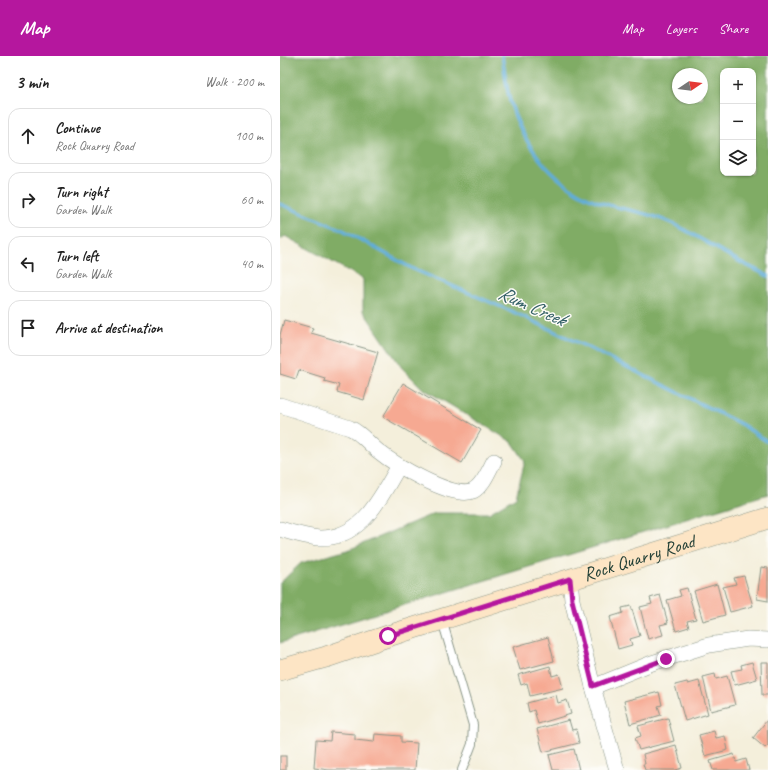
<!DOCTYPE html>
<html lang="en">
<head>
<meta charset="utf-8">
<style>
	body { margin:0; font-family:Caveat,sans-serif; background:#f6f6f6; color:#222 }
	.controls { position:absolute; right:12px; top:12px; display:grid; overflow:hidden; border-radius:8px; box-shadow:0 1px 3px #0004 }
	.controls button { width:36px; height:36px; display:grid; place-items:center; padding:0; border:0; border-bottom:1px solid #e0e0e0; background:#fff; color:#222; font:20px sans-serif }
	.compass { position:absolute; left:392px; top:12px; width:36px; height:36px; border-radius:50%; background:#fff; box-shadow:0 1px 3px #0004; rotate:77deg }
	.stop { position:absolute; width:12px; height:12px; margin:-9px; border:3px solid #b5179e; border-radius:50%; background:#fff }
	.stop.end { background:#b5179e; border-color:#fff; box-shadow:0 1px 4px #0008 }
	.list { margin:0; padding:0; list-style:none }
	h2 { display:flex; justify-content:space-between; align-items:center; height:52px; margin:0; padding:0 16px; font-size:17px }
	h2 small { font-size:13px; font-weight:400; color:#767676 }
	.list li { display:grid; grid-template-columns:26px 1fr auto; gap:12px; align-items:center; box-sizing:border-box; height:56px; margin:0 8px 8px; padding:0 8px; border:1px solid #e0e0e0; border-radius:12px }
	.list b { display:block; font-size:15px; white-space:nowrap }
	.list p { margin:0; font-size:13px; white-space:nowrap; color:#767676 }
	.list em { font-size:13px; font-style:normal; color:#767676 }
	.icon { flex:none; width:22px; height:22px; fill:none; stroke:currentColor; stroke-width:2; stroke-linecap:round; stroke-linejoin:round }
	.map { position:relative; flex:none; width:488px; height:714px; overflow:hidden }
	header { display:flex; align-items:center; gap:24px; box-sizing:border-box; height:56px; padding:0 20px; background:#b5179e; color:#fff }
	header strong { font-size:19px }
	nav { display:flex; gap:22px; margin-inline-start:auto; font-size:14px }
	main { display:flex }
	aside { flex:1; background:#fff }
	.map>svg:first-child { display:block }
	.forest { fill:#80ac65; stroke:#50744c; fill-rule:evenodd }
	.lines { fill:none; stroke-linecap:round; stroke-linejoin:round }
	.stream { stroke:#60add9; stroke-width:3.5 }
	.building { fill:#f6a992 }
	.lane-casing { stroke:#8a9688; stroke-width:10 }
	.street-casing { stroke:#8a9688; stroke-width:16 }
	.secondary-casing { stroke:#8a9688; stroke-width:22 }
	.lane { stroke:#fff; stroke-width:8 }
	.street { stroke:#fff; stroke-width:15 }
	.secondary { stroke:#fde5c5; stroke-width:21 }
	.route { stroke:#b5179e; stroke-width:5 }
	.labels { text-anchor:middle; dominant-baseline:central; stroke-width:3; stroke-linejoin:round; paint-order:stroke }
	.street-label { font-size:19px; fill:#1f3d34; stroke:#fdfcf7 }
	.water-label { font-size:20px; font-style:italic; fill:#325f66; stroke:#fdfcf7 }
</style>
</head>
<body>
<header>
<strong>Map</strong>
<nav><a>Map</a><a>Layers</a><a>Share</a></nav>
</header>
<main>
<aside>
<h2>3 min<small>Walk · 200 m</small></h2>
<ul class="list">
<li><svg class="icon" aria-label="ahead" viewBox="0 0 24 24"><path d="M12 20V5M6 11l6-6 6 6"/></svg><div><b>Continue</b><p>Rock Quarry Road</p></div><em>100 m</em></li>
<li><svg class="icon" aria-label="right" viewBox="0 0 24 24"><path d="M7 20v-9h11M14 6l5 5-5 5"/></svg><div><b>Turn right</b><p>Garden Walk</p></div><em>60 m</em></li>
<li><svg class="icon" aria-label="left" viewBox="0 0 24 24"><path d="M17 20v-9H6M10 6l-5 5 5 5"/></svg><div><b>Turn left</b><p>Garden Walk</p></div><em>40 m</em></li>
<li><svg class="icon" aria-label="arrive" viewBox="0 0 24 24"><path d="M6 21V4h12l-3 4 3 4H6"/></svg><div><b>Arrive at destination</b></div></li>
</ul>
</aside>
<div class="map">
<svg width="488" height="714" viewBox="0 0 488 714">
	<rect width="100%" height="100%" fill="#fdfcf7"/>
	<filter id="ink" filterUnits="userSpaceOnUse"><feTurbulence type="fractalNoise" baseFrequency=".025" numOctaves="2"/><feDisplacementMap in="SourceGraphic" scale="8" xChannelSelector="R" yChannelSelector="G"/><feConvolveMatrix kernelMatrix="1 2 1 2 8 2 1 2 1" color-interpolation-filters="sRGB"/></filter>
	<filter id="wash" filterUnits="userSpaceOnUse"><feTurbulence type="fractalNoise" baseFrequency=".012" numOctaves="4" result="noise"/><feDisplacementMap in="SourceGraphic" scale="16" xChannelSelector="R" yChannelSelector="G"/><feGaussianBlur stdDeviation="0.9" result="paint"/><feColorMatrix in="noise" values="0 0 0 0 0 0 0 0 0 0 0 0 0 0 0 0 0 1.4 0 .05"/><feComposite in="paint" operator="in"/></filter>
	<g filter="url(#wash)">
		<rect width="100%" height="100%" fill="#f4efdb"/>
		<!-- forest -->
		<path class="forest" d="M0,0H488V438L0,587V527L21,507L68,494L155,457H209L236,441L245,405L232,386L142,332L122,312L83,255V223L5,180L0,184ZM443,15H473V117H443ZM398,18H422V42H398Z"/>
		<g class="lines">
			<!-- stream -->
			<g class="stream">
				<path d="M222,0C225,15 226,30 230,45C242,87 270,125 311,143C334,153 360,154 384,164C407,173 426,187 448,199C461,207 475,213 488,220"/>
				<polyline points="0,148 63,174 133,213 240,259 305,290 461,368 488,386"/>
			</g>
		</g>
		<g id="blocks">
			<!-- building -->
			<g class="building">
				<polygon points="4,264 33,272 31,277 98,296 84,344 57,336 59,329 44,325 45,322 19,314 16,323 0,318 0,279"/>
				<polygon points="123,327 201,374 182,407 103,361"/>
				<polygon points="481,511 488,512 488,545 477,543"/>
				<polygon points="464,520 473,550 450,556 443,531 456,528 454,522"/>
				<polygon points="437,528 445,559 423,565 414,535"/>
				<polygon points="407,532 416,563 407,565 409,571 396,575 387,544 401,540 399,534"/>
				<polygon points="380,539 388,567 380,569 383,579 368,583 360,551 372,548 370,542"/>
				<polygon points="351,550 360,580 350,583 352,589 338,593 330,561 343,557 342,552"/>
				<polygon points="268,581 274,605 240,614 233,591"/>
				<polygon points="472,606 477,623 455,629 451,615 462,613 461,609"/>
				<polygon points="481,606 488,606 488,639 482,639"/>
				<polygon points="270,610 272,620 279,618 283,632 250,640 247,627 241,629 238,619"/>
				<polygon points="435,618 436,623 447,620 455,649 431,655 423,621"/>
				<polygon points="419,625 428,658 405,665 395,629 407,626 408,628"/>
				<polygon points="379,636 382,649 378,650 381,659 350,668 344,645"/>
				<polygon points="276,639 278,647 287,644 291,658 258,668 254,654 249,656 247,647"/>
				<polygon points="388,662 394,685 359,694 355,682 361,680 358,670"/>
				<polygon points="289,664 292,674 296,673 299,687 263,696 257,673"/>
				<polygon points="487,664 488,689 485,692 473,682"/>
				<polygon points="434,675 436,682 445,680 448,694 425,700 419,679"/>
				<polygon points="51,676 75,678 75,684 94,686 95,678 121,680 121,686 137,687 135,714 49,714 34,712 36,684 50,685"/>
				<polygon points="396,689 402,712 396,714 365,714 363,708 365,708 363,698"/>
				<polygon points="294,693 299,714 273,714 269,699"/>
				<polygon points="454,698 456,706 466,703 469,714 433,714 430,705"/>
				<rect x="0" y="700" width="6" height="14"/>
			</g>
		</g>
	</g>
	<g filter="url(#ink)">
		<use href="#blocks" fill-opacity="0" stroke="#8a9688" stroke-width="1"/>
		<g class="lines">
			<defs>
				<polyline id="lane" points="162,564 193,669 192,688 182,714"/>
				<g id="street">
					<path d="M0,349L70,372C81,377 88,387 98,395C114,408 173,444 193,435C203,430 209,414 214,405"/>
					<path d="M0,473C13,477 26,481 39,482C83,483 100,441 119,410"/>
					<polyline points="290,523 292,544 313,631 337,714"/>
					<polyline points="313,631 372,607 429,589 468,583 488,584"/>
				</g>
				<g id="secondary">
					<path id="s1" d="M0,614L46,601L108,580L488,462"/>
				</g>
			</defs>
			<!-- lane casing -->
			<use href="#lane" class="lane-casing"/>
			<!-- street casing -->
			<use href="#street" class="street-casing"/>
			<!-- secondary casing -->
			<use href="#secondary" class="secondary-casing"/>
			<!-- lane -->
			<use href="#lane" class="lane"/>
			<!-- street -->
			<use href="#street" class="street"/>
			<!-- secondary -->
			<use href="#secondary" class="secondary"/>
		</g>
	</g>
	<g class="lines" filter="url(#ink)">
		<!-- route -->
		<polyline class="route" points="108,580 290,523 292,544 313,630 386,603"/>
	</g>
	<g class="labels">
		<!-- street labels -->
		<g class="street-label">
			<text stroke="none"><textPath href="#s1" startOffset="376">Rock Quarry Road</textPath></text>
		</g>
		<!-- water labels -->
		<g class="water-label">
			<text transform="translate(252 250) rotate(24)">Rum Creek</text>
		</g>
	</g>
</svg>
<div class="controls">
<button>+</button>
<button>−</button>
<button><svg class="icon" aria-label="layers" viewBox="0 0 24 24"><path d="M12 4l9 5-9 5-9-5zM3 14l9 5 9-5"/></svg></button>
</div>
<svg class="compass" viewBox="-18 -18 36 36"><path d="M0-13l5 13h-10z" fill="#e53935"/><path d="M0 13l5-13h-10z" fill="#767676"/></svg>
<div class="stop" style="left:108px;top:580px"></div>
<div class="stop end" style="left:386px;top:603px"></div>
</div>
</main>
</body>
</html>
